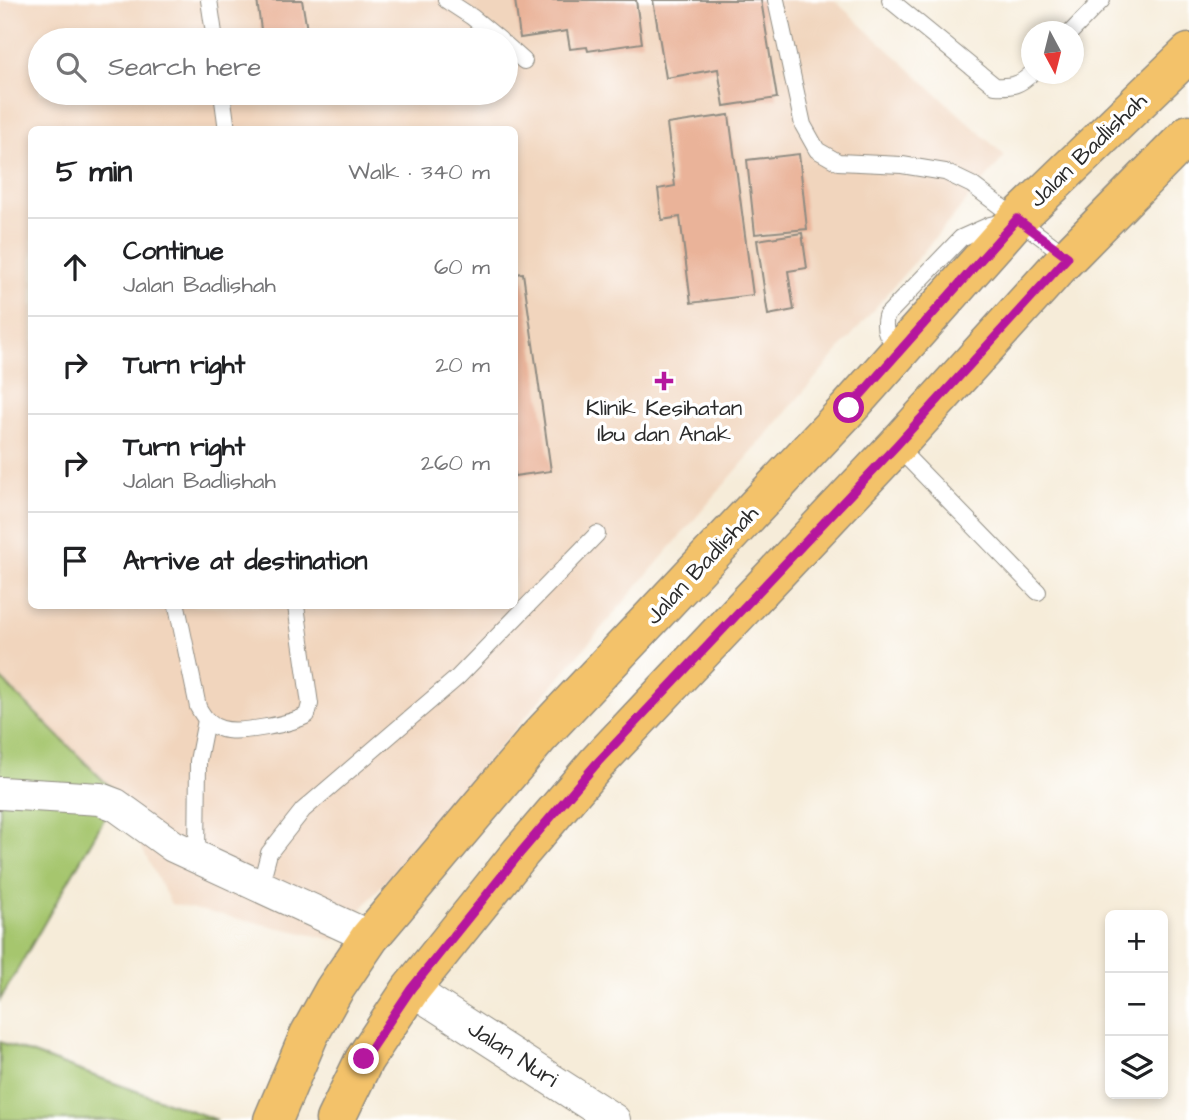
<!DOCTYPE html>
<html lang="en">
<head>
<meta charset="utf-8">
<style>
	body { margin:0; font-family:"Architects Daughter",sans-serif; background:#f2f2f2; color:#202124 }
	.controls { position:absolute; right:21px; bottom:21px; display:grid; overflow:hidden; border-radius:10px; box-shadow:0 4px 10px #0003 }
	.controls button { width:63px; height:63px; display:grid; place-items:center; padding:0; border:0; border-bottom:2px solid #e0e0e0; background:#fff; color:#202124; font:35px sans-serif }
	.compass { position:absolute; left:1021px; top:21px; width:63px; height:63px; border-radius:50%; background:#fff; box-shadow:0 4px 10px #0003; rotate:173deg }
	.stop { position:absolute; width:21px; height:21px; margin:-16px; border:5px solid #b5179e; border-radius:50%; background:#fff }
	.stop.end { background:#b5179e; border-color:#fff; box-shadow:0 2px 7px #0008 }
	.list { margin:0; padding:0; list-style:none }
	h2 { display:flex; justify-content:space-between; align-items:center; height:91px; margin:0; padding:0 28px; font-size:30px }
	h2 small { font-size:23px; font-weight:400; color:#757577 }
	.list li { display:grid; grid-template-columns:46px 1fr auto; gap:21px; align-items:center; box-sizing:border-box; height:98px; padding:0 28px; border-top:2px solid #e0e0e0 }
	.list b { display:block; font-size:26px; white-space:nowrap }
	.list p { margin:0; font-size:23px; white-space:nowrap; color:#757577 }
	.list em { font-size:23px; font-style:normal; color:#757577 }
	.icon { flex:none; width:38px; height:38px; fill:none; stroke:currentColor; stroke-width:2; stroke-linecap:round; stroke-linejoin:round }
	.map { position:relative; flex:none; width:1189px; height:1120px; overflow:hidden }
	.search { position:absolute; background:#fff; box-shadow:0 4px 10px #0003; left:28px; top:28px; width:490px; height:77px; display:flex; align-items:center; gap:18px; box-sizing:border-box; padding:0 24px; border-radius:38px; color:#757577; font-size:26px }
	.panel { position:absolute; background:#fff; box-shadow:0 4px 10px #0003; left:28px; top:126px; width:490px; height:483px; border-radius:10px }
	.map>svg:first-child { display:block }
	.built { fill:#f1d5bd; fill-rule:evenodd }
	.green { fill:#a6c66e; stroke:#68784c; stroke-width:2 }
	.building { fill:#eab399 }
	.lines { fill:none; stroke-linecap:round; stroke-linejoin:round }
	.lane-casing { stroke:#908c82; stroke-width:18 }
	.street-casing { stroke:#908c82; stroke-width:34 }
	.primary-casing { stroke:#908c82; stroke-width:41 }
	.lane { stroke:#fff; stroke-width:16 }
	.street { stroke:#fff; stroke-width:32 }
	.primary { stroke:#f3c26a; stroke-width:38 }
	.route { stroke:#b5179e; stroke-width:9 }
	.poi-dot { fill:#b5179e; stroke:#fff; stroke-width:2.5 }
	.labels { text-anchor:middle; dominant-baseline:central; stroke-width:7; stroke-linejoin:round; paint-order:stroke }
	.street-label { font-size:23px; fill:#2b2b2b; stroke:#fff }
	.poi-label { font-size:23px; fill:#2b2b2b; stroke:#fff }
</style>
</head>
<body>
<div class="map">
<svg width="1189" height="1120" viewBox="0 0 1189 1120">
	<rect width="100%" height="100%" fill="#fff"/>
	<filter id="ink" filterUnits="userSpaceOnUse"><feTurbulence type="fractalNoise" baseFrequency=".0143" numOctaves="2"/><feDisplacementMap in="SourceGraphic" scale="14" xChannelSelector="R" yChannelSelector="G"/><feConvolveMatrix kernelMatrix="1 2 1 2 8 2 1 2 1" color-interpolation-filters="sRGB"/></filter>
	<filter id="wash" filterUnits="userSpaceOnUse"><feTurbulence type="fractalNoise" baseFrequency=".00686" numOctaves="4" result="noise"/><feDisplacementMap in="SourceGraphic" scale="28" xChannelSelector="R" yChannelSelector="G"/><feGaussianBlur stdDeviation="1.57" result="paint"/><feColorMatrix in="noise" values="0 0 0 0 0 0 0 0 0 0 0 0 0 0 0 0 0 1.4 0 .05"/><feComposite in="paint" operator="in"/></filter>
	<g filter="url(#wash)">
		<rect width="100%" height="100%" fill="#f6ecd9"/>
		<!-- built -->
		<path class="built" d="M0,0H834L1005,156L335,940L171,904L109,786L0,678ZM40,40H506V93H40ZM32,130H514V606H32Z"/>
		<!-- green -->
		<g class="green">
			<polygon points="0,678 118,795 0,1000"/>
			<polygon points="0,1042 217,1120 0,1120"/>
		</g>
		<g id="blocks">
			<!-- building -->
			<g class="building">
				<polygon points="257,0 302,0 307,30 262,37"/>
				<polygon points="515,0 636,0 642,43 588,51 587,47 570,49 567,31 520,38"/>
				<polygon points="653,0 761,0 777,98 724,106 718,69 666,78"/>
				<polygon points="729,115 753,295 691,303 680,217 662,220 658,189 675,186 667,124"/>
				<polygon points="799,154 807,229 755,234 747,160"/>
				<polygon points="802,233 807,268 788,271 794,310 768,315 757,240"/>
				<polygon points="523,273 551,471 514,476 514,274"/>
			</g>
		</g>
	</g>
	<g filter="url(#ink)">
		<use href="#blocks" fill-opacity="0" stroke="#908c82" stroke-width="2"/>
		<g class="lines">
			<defs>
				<g id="lane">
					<polyline points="209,0 215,40"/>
					<polyline points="446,0 472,17 500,40"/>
					<polyline points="776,0 803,125 817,150 838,162 902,165 945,172 972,185 1068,257"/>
					<path d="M890,0L995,86C1012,87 1020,85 1032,73"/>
					<polyline points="1071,32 1102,0"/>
					<polyline points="506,45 524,61"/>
					<polyline points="222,93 227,130"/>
					<path d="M901,350C889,338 882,333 886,316L961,238L990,225L1003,222"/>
					<polyline points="896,446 1038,592"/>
					<path d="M177,606L198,707C204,718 210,726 222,729C239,734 292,724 307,715L310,704L296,606"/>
					<polyline points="197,856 198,761 206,720"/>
					<polyline points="260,887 269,853 303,810 458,677 597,534"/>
				</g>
				<g id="street">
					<polyline points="0,793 100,799 116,805 173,846 370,937"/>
					<polyline points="411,989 614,1120"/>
				</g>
				<g id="primary">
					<polyline points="273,1120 309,1035 334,990 370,937 538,738 849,408 1017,219 1189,53"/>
					<polyline points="335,1120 364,1060 411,989 521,852 597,763 896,446 1061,264 1189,134"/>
				</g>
			</defs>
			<!-- lane casing -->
			<use href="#lane" class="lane-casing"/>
			<!-- street casing -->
			<use href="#street" class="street-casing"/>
			<!-- primary casing -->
			<use href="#primary" class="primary-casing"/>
			<!-- lane -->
			<use href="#lane" class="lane"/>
			<!-- street -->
			<use href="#street" class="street"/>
			<!-- primary -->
			<use href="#primary" class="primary"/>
		</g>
	</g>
	<g class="lines" filter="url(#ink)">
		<!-- route -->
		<polyline class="route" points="364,1059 411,989 521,852 597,763 896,446 1068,257 1017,219 849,408"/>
	</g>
	<!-- markers -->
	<path class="poi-dot" d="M660.5 370.5h7v7h7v7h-7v7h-7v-7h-7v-7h7z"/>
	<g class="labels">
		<!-- street labels -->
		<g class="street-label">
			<text transform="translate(1088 150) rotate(-44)">Jalan Badlishah</text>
			<text transform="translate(702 565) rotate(-47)">Jalan Badlishah</text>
			<text transform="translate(513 1054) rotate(33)">Jalan Nuri</text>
		</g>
		<!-- poi labels -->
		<g class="poi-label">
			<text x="664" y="408">Klinik Kesihatan<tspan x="664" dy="26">Ibu dan Anak</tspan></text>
		</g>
	</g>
</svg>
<div class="controls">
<button>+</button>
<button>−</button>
<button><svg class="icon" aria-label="layers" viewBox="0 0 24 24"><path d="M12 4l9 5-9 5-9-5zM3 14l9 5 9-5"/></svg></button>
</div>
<svg class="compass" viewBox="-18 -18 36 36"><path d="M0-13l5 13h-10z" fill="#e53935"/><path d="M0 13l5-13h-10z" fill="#757577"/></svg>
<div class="stop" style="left:849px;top:408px"></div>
<div class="stop end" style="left:364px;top:1059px"></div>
<div class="search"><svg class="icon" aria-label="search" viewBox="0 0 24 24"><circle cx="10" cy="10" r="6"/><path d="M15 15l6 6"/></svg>Search here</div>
<section class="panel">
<h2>5 min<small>Walk · 340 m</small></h2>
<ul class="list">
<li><svg class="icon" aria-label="ahead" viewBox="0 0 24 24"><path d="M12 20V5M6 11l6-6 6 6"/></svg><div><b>Continue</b><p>Jalan Badlishah</p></div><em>60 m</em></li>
<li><svg class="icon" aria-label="right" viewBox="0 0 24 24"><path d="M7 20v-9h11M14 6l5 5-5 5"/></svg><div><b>Turn right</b></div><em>20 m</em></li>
<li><svg class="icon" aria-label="right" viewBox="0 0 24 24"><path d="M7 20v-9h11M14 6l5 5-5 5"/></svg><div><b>Turn right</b><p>Jalan Badlishah</p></div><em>260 m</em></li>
<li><svg class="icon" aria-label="arrive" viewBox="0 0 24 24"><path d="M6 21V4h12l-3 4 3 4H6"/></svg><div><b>Arrive at destination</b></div></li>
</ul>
</section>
</div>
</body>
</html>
